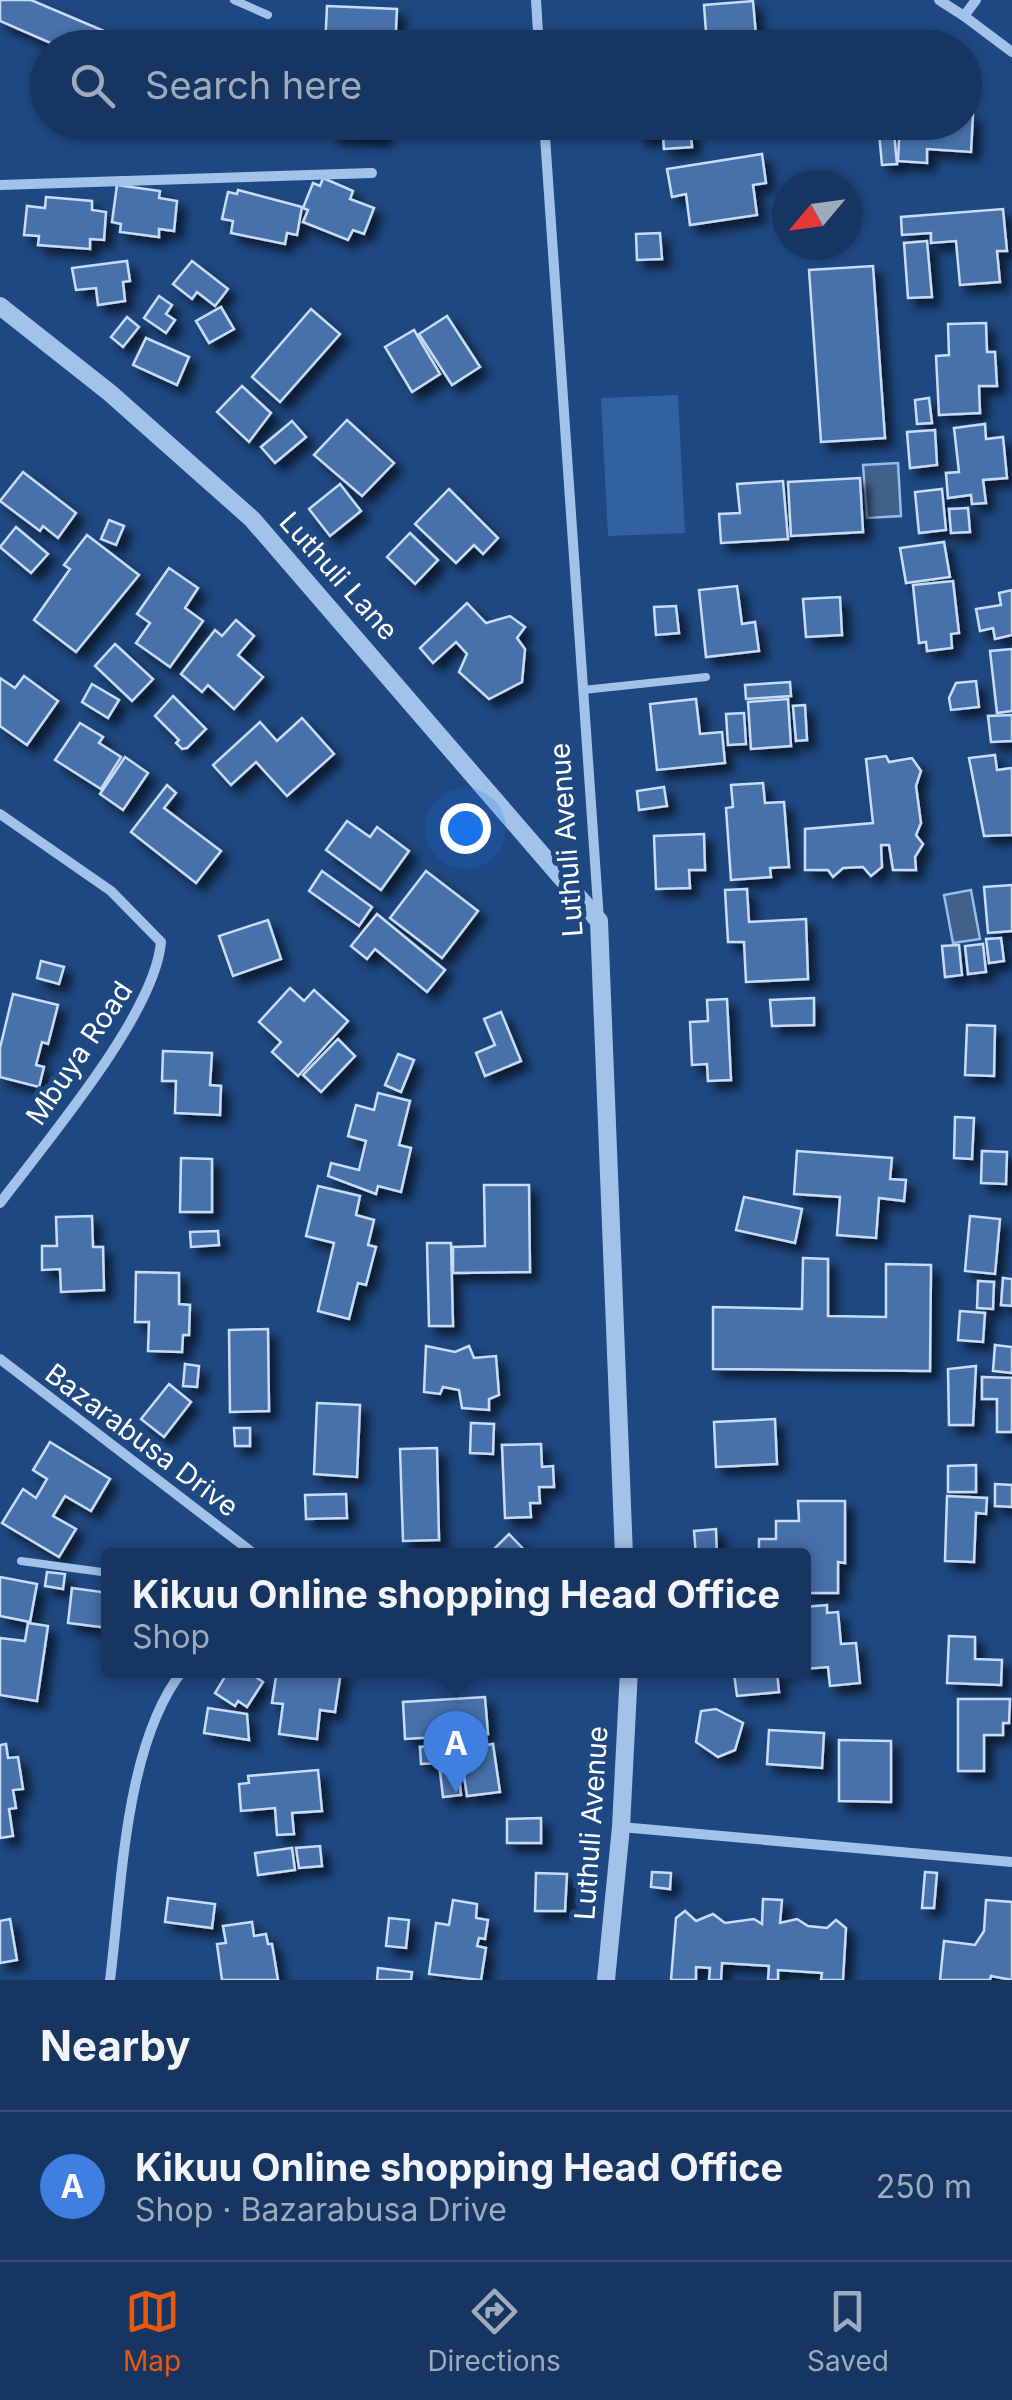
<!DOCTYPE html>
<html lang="en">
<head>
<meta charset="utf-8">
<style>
	body { margin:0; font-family:Inter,sans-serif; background:#1f3e67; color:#f1f3f6 }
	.compass { position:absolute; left:772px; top:170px; width:90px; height:90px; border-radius:50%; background:#163661; box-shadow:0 2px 8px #0004; rotate:241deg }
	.you { position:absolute; left:465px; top:828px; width:35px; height:35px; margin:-25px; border:8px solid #fff; border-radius:50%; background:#1a73e8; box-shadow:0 0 0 15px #1a73e833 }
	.badge { display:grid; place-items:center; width:65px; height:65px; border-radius:50%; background:#ea580c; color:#fff; font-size:32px; font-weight:700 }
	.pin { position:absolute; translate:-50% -82px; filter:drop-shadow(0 2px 5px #0008) }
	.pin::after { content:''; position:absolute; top:52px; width:35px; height:30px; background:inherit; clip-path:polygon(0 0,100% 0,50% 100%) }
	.popup { position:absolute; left:101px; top:1548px; width:710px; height:130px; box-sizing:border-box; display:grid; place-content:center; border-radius:10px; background:#163661; filter:drop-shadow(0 2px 8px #0005); font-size:32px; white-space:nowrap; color:#9eabbd }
	.popup b { font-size:38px; color:#f1f3f6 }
	.popup::after { content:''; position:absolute; left:50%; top:100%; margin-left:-20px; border:20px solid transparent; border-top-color:#163661 }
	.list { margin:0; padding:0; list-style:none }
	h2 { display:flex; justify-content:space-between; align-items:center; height:130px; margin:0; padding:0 40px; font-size:42px }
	h2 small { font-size:32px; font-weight:400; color:#9eabbd }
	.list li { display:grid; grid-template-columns:65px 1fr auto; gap:30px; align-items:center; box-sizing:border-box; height:150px; padding:0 40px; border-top:2px solid #355076 }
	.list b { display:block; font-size:38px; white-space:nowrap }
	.list p { margin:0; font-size:32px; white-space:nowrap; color:#9eabbd }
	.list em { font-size:32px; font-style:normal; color:#9eabbd }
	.icon { flex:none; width:55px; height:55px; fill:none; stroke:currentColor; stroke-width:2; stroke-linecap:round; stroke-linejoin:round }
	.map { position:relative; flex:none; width:1012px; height:1980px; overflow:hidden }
	.search { position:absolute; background:#163661; box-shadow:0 2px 8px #0004; left:30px; right:30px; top:30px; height:110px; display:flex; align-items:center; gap:25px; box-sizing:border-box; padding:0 35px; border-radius:55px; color:#9eabbd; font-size:38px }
	.sheet { height:280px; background:#163661 }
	nav { display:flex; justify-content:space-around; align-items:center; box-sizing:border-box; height:140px; border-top:2px solid #355076; background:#163661; font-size:28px; color:#9eabbd }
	nav a { display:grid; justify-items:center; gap:5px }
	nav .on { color:#ea580c }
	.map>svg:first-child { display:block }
	.green { fill:#31619f }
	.water { fill:#42618a; stroke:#96bcea; stroke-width:2.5 }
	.building { fill:#4671aa; stroke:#c7dcf7; stroke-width:2.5; filter:url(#shadow) }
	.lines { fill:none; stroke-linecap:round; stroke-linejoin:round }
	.service { stroke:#a3c2e9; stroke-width:8 }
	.minor { stroke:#a3c2e9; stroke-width:10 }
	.tertiary { stroke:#a3c2e9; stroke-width:18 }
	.labels { text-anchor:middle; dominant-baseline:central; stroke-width:10; stroke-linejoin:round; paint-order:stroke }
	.street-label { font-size:28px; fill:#fff; stroke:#1e4881 }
</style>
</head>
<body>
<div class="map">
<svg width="1012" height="1980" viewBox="0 0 1012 1980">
	<defs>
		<filter id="shadow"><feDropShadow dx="8" dy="8" stdDeviation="5" flood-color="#0009"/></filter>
	</defs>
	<rect width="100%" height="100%" fill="#1e4881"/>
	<!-- green -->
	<polygon class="green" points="678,395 685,533 608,536 601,398"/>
	<!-- water -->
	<g class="water">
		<polygon points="898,463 901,516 867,518 863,465"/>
		<polygon points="971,890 980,939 953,943 944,895"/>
	</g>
	<!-- building -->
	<g class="building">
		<polygon points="0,0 31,0 144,48 62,48 0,21"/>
		<polygon points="753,1 756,36 740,37 740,48 667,48 667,35 706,32 704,5"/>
		<polygon points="327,6 397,9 395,48 325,48"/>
		<polygon points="964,113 973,114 971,152 927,149 927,163 898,161 900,122 964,122"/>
		<polygon points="332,122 383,122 383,138 331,136"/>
		<polygon points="638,122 690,122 692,147 664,149 663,136 639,138"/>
		<polygon points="878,122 893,122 897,164 882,165"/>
		<polygon points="762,154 766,183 753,185 757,215 690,225 686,194 672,197 667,169"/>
		<polygon points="323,178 353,191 350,199 374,208 364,234 353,230 348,240 303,222 308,210 303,208 313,183 320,186"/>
		<polygon points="117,185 160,191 159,198 177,201 174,231 159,229 159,237 120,232 121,224 112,222"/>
		<polygon points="238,190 302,207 297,235 287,233 285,244 231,233 233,221 222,219 228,192 237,194"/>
		<polygon points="46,197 92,201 92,210 106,212 104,240 90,239 90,249 38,245 39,236 24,235 27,206 45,208"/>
		<polygon points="1003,209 1007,251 997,251 1000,282 960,285 956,241 931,243 931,233 902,235 901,217"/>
		<polygon points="660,233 662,259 637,260 636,234"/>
		<polygon points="927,241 932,297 908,298 904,243"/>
		<polygon points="127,261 130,281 123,282 125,301 98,305 96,288 76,290 72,268"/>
		<polygon points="192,261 228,289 215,306 197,292 192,299 173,284"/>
		<polygon points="873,266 885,438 821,442 809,270"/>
		<polygon points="159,296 172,305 166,314 175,320 166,333 144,318"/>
		<polygon points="221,307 234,329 209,343 196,321"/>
		<polygon points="311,309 340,334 280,402 252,377"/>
		<polygon points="447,316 480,367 452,385 419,334"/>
		<polygon points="127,317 139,327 123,347 111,337"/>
		<polygon points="986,323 987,352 995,352 997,386 979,386 980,413 939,415 936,356 949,355 948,324"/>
		<polygon points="414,330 440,374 412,392 385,347"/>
		<polygon points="146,338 189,357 177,385 133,365"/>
		<polygon points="242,386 271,413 249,442 217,412"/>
		<polygon points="929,398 932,423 917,424 915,400"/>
		<polygon points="347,420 394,463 362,496 314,455"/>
		<polygon points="292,421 306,437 275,463 261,447"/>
		<polygon points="985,424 986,439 1003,437 1007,478 983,480 986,503 972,504 971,495 948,498 946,473 959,472 954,428"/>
		<polygon points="935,430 937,465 910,468 907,432"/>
		<polygon points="23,472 76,513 58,538 43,526 40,531 0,501"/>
		<polygon points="860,478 863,532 791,536 788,482"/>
		<polygon points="783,481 788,539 721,543 719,514 740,513 737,484"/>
		<polygon points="340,484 361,511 330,536 309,509"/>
		<polygon points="449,489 498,538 483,554 474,545 456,563 415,524"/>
		<polygon points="942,489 946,530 919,533 915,492"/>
		<polygon points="968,508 970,532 951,533 949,509"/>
		<polygon points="109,520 124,526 116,545 101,539"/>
		<polygon points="16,527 48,554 31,573 0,547"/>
		<polygon points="410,533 438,560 415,584 387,557"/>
		<polygon points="87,535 139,575 76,652 34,620 70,569 64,565"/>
		<polygon points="944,542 950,577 906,583 900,548"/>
		<polygon points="169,568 198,588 185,608 203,621 170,667 136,643 150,623 137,614"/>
		<polygon points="953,581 959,633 951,634 952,648 927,651 926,642 919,643 913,585"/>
		<polygon points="737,586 742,624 755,622 759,651 706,657 699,590"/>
		<polygon points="1012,590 1012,635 995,639 993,628 980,631 976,609 1001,605 999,593"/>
		<polygon points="840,597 842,635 806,637 803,599"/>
		<polygon points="467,603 486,623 510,616 525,627 517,638 525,649 522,682 489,699 459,672 467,654 456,642 433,663 420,648"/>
		<polygon points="676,606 679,633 656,635 654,607"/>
		<polygon points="236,620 254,636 238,655 263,677 234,709 208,685 202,692 181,674 215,630 222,636"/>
		<polygon points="115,644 153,679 132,701 95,666"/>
		<polygon points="1012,649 1012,711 997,713 990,651"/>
		<polygon points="24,676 58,701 27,745 0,726 0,678 15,688"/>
		<polygon points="976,681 979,707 951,710 949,698 956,683"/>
		<polygon points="790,682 791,696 746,699 745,685"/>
		<polygon points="92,684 119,700 108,718 82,702"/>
		<polygon points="173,696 206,729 187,748 182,749 176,743 179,740 155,716"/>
		<polygon points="696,699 700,734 722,732 725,763 657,770 650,704"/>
		<polygon points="788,699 791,746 751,749 748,702"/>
		<polygon points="805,705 807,740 796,741 793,706"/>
		<polygon points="744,713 746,744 728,745 726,714"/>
		<polygon points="1012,715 1012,741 991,742 988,716"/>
		<polygon points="302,718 334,754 287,796 256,762 231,785 213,765 260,722 277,741"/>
		<polygon points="80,723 103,737 99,743 121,757 101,789 55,760"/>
		<polygon points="995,755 997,770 1012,768 1012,835 984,836 969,758"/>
		<polygon points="886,756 889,762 912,758 921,771 916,786 921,823 916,835 923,844 915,857 916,870 893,870 889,845 881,845 882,867 871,876 863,867 843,868 833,877 828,870 805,870 805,829 873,823 866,759"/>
		<polygon points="125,757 148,773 123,810 100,794"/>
		<polygon points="763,783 765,803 784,802 789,867 770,868 771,877 731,880 726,808 733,807 731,785"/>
		<polygon points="167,785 176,793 164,808 221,851 196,883 131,832"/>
		<polygon points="664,787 667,806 639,810 637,791"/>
		<polygon points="347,821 370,837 377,827 409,851 381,890 326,850"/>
		<polygon points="704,834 705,870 689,870 690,888 656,889 654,836"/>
		<polygon points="322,871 372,907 359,926 309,891"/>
		<polygon points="426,871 478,911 442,958 390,918"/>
		<polygon points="1012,885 1012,931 988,933 984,887"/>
		<polygon points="747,889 749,922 806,919 808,979 746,982 744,942 728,942 725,890"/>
		<polygon points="377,914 445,970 427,992 375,949 367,959 351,946"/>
		<polygon points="268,920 281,959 233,976 219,936"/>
		<polygon points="1001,938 1004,961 989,963 986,939"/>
		<polygon points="983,944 986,972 968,974 965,946"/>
		<polygon points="959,945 962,975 945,977 942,946"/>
		<polygon points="41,961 64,967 59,984 37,978"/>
		<polygon points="290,988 304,1001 314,990 348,1021 298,1076 272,1052 281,1042 259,1022"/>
		<polygon points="13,994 58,1005 48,1044 42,1042 36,1065 44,1067 39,1087 0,1077 0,1048"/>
		<polygon points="814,998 814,1025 772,1026 770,1000"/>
		<polygon points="727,999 731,1080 708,1081 707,1064 692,1065 690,1022 708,1021 707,1000"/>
		<polygon points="501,1012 521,1061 485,1076 476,1053 495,1045 484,1019"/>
		<polygon points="967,1025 995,1026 994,1076 965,1075"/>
		<polygon points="338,1039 355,1056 321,1092 303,1075"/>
		<polygon points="163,1051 212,1053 210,1085 221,1086 220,1115 175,1113 176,1081 162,1081"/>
		<polygon points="398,1054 414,1060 401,1092 385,1085"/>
		<polygon points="378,1093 410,1101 399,1145 411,1148 401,1192 378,1186 376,1194 328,1176 331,1163 359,1170 366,1141 348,1136 356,1105 374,1110"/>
		<polygon points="955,1117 974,1118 972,1159 954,1158"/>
		<polygon points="797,1151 892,1158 890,1179 906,1180 904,1201 879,1198 876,1238 837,1235 840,1197 794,1194"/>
		<polygon points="982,1151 1007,1152 1006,1184 981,1183"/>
		<polygon points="181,1158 212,1159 212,1212 180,1212"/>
		<polygon points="484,1185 529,1185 530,1272 453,1273 453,1247 485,1246"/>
		<polygon points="318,1186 360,1196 356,1215 374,1220 368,1245 376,1247 366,1285 358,1283 349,1319 318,1311 334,1243 306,1236"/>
		<polygon points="744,1197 802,1209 795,1243 736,1230"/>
		<polygon points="92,1216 93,1247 103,1247 104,1290 61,1292 60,1269 42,1270 42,1246 57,1246 56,1217"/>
		<polygon points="970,1216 1000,1219 995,1274 965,1271"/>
		<polygon points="218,1231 219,1245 191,1247 190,1232"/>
		<polygon points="427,1243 451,1243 453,1326 429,1326"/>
		<polygon points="803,1258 828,1259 828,1316 886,1317 886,1264 931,1265 930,1371 713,1369 713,1307 802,1309"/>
		<polygon points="136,1272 179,1273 179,1304 190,1305 189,1335 183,1335 182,1352 148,1351 149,1322 135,1322"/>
		<polygon points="1003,1278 1012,1279 1012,1306 1001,1305"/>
		<polygon points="978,1281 994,1282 993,1309 977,1308"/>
		<polygon points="960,1311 985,1313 983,1342 958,1340"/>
		<polygon points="268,1329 269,1411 230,1412 229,1330"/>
		<polygon points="995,1345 1012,1347 1012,1373 993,1371"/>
		<polygon points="426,1346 455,1352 469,1346 474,1358 496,1356 499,1395 489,1399 489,1410 462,1408 459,1390 443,1387 440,1394 424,1392"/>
		<polygon points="185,1364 199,1366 197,1387 183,1386"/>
		<polygon points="976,1366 973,1425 949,1425 948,1369"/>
		<polygon points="982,1377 1012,1378 1012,1432 997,1432 997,1399 982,1399"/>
		<polygon points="169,1384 191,1402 164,1437 141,1419"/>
		<polygon points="317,1403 360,1405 357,1477 314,1474"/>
		<polygon points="775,1419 777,1464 716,1467 714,1422"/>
		<polygon points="471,1423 494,1424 493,1454 470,1453"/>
		<polygon points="234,1428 250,1428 250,1446 235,1446"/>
		<polygon points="50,1442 110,1479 91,1511 65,1496 53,1516 76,1529 59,1557 2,1523 23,1489 36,1498 47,1479 33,1470"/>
		<polygon points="541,1444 542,1467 553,1466 554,1487 539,1487 540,1503 530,1503 531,1517 505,1518 502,1445"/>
		<polygon points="437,1448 439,1540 403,1541 400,1449"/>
		<polygon points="976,1465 976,1492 948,1492 948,1466"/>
		<polygon points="995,1484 1012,1485 1012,1507 995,1506"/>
		<polygon points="346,1494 347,1518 306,1519 305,1495"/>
		<polygon points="947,1496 987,1498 986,1514 976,1513 974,1562 945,1561"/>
		<polygon points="798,1501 845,1501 845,1563 838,1562 838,1593 804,1593 804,1556 759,1556 759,1539 776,1539 776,1521 799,1521"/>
		<polygon points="716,1529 717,1556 696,1556 694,1531"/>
		<polygon points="509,1534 530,1556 487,1556"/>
		<polygon points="47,1572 65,1574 63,1589 45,1586"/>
		<polygon points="0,1577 37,1584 30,1622 0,1616"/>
		<polygon points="72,1588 109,1593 109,1628 68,1623"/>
		<polygon points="827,1605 827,1613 838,1612 841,1644 856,1643 860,1683 830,1686 828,1667 804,1669 804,1607"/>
		<polygon points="28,1623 48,1626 37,1701 0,1695 0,1638 25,1641"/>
		<polygon points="949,1636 975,1637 975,1659 1002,1660 1001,1685 947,1683"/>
		<polygon points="229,1670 246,1670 263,1682 247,1707 238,1701 235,1706 215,1693"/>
		<polygon points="277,1670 341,1671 335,1712 320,1710 317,1739 279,1734 283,1704 272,1703"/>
		<polygon points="791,1670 777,1672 779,1692 737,1696 734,1674"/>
		<polygon points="485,1697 488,1734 405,1739 403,1702"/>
		<polygon points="958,1699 1010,1699 1009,1723 1003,1723 1003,1735 984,1735 984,1771 958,1771"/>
		<polygon points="208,1708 247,1714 249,1740 204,1733"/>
		<polygon points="716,1709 743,1723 735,1750 718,1757 696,1742 701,1711"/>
		<polygon points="769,1730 824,1733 822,1768 767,1764"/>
		<polygon points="839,1740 891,1741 891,1802 839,1801"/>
		<polygon points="6,1744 8,1758 18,1757 23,1789 13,1790 16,1808 9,1809 13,1836 0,1838 0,1745"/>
		<polygon points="456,1744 461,1795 443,1797 439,1763 421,1764 420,1747"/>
		<polygon points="493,1744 500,1792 467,1796 460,1749"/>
		<polygon points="318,1770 322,1811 292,1813 294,1834 277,1835 275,1808 241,1811 239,1784 249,1783 248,1776"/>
		<polygon points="541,1818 541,1843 507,1843 507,1819"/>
		<polygon points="320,1846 322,1866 299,1868 296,1848"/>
		<polygon points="292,1848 295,1870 258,1875 255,1853"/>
		<polygon points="652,1872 671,1873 670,1889 651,1887"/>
		<polygon points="925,1872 937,1873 934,1908 922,1908"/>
		<polygon points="536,1873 567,1874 565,1911 535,1911"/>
		<polygon points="168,1898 215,1904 212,1928 165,1922"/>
		<polygon points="763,1899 782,1900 780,1923 797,1919 808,1926 827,1928 836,1920 846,1928 843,1980 821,1980 822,1973 778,1970 778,1980 768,1980 769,1966 722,1963 721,1980 709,1980 710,1968 696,1967 696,1980 671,1980 676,1918 685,1911 696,1921 713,1914 725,1923 754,1919 762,1924"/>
		<polygon points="453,1900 477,1904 476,1918 488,1920 485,1939 479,1938 477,1946 486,1948 481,1980 429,1974 436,1923 449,1925"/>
		<polygon points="986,1900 1012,1902 1012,1980 991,1976 990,1980 940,1980 944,1941 975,1945 984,1931"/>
		<polygon points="389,1918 409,1920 406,1948 386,1946"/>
		<polygon points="10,1919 17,1960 0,1963 0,1921"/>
		<polygon points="252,1922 254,1936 266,1934 268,1944 272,1944 278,1980 222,1980 217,1944 226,1943 223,1926"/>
		<polygon points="378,1968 412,1972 411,1980 377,1980"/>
	</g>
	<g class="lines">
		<!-- service -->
		<g class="service">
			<polyline points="234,0 268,15"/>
			<polyline points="583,690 706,677"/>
			<polyline points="21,1561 109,1573"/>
		</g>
		<!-- minor -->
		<g class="minor">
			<polyline points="536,0 539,48"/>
			<polyline points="939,0 964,16 976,0"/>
			<polyline points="964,16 1012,52"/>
			<polyline points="544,122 599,920"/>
			<polyline points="0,185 372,173"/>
			<path d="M0,814L111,891L161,942C155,1014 46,1142 0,1203"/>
			<polyline points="0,1359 257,1556"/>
			<polyline points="621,1827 1012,1862"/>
			<path d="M110,1980C122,1887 124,1745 183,1670"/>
		</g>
		<!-- tertiary -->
		<g class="tertiary">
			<polyline points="0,306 110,393 252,519 599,921 624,1556"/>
			<polyline points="606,1980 621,1827 629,1670"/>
		</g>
	</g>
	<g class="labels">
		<!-- street labels -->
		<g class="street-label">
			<text transform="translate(339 576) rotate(48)">Luthuli Lane</text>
			<text transform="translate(566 840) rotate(-94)">Luthuli Avenue</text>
			<text transform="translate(79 1053) rotate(-56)">Mbuya Road</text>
			<text transform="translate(142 1440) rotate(37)">Bazarabusa Drive</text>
			<text transform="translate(591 1823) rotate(-86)">Luthuli Avenue</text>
		</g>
	</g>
</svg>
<svg class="compass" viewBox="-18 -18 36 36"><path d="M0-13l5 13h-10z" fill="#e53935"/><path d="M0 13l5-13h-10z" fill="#9eabbd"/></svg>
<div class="you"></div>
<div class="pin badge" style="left:456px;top:1793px;background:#3f7fe0">A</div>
<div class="popup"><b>Kikuu Online shopping Head Office</b>Shop</div>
<div class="search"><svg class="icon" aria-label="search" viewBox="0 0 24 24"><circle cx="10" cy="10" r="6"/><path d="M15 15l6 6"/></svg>Search here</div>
</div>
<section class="sheet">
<h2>Nearby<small></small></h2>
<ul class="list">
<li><span class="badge" style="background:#3f7fe0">A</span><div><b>Kikuu Online shopping Head Office</b><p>Shop · Bazarabusa Drive</p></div><em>250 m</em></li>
</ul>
</section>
<nav>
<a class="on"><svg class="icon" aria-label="map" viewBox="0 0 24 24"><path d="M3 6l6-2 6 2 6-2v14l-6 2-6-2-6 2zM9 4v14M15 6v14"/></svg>Map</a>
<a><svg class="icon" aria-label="directions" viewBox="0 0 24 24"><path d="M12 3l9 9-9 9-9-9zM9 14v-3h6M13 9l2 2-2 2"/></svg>Directions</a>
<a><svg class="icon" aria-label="saved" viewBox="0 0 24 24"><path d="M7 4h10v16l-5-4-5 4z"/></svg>Saved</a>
</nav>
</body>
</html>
